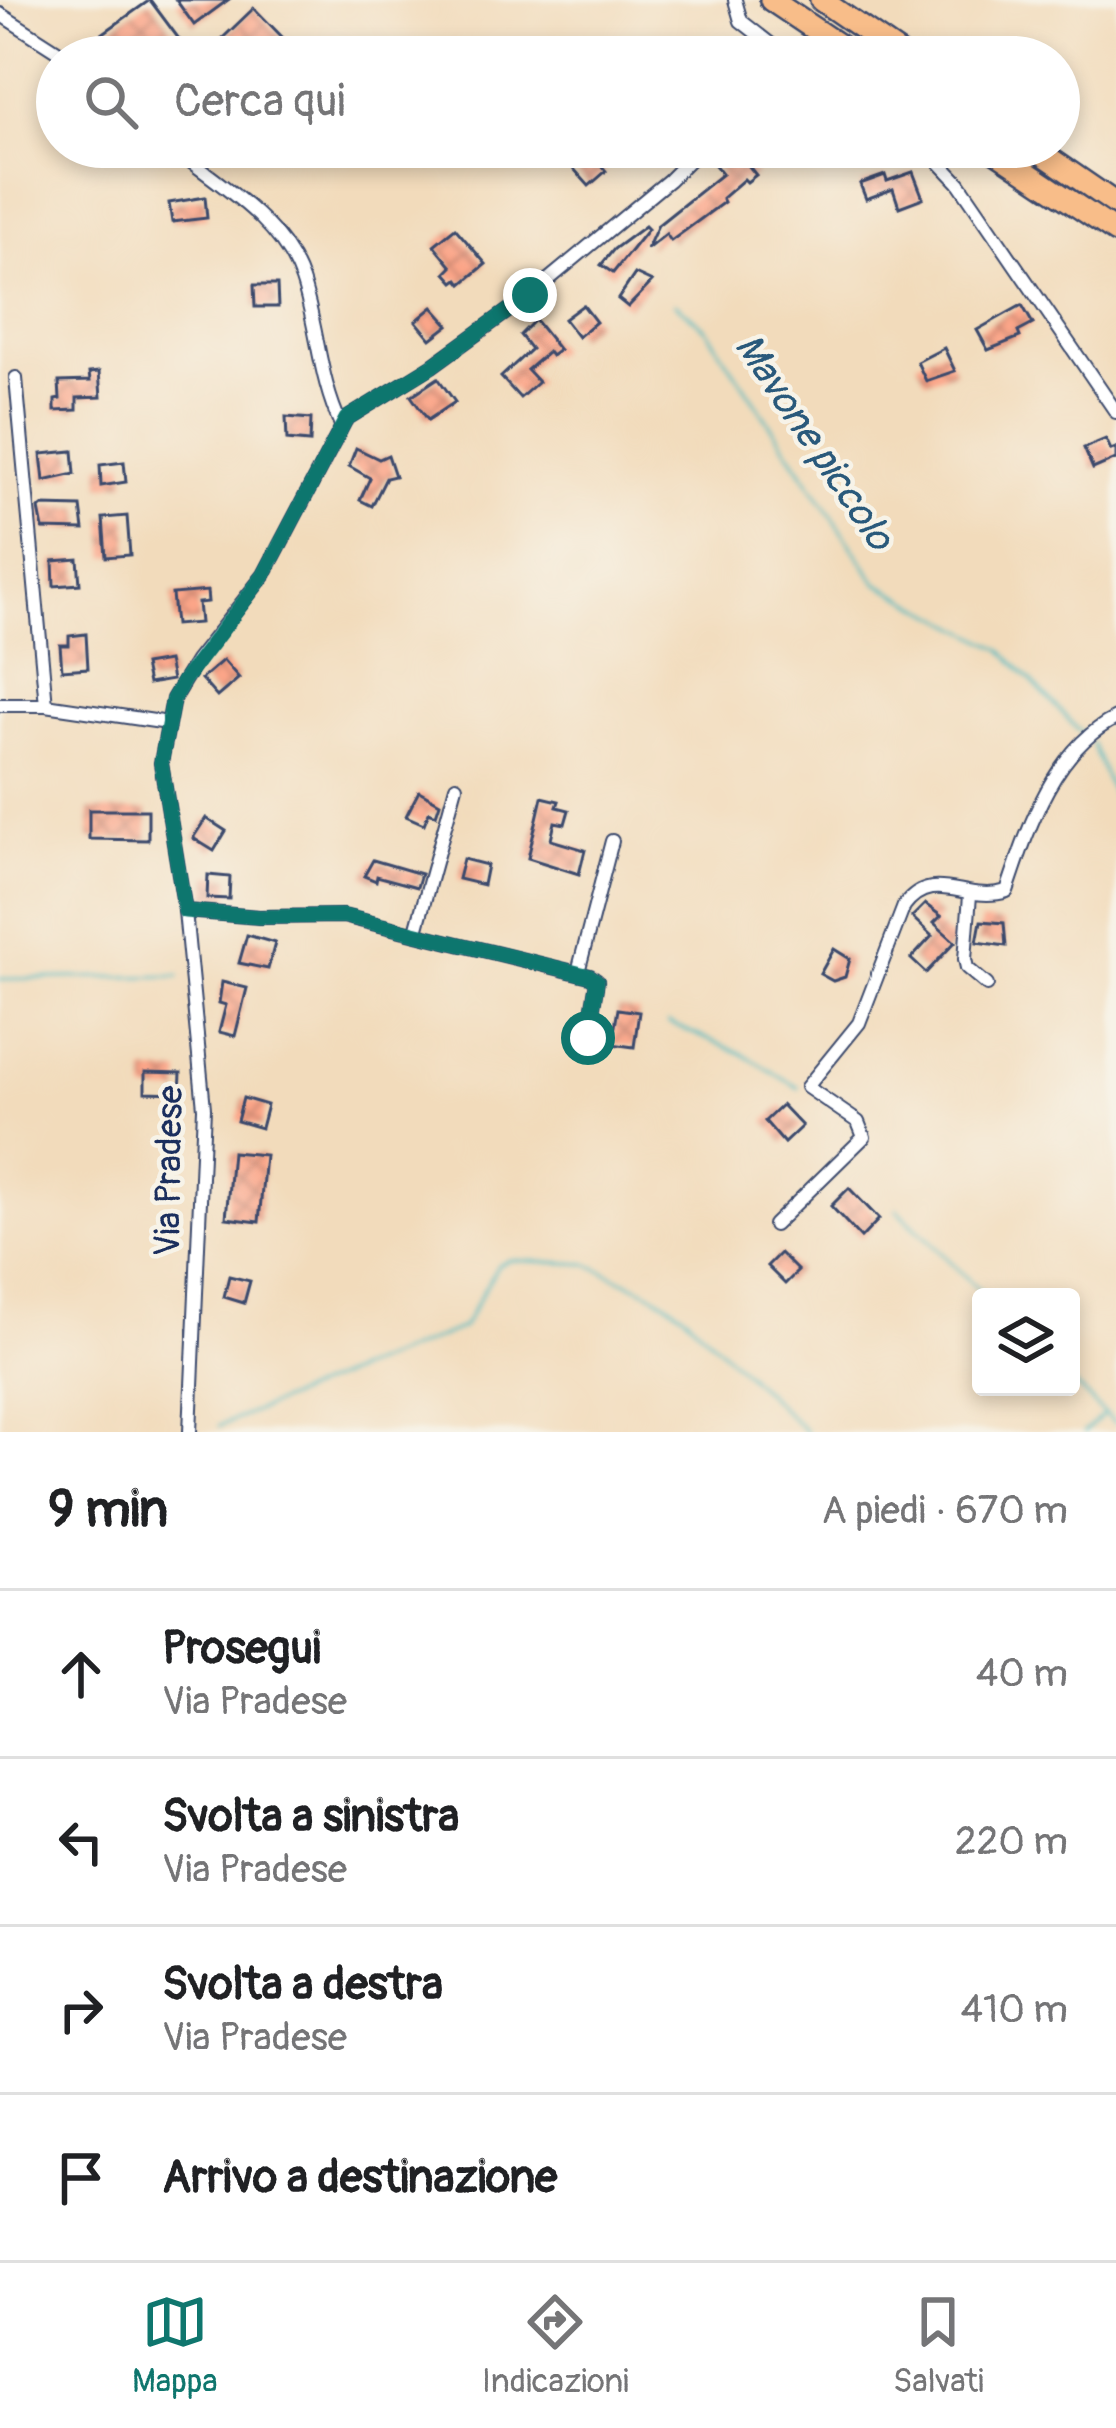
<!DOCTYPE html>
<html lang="it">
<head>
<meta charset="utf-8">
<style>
	body { margin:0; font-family:Pangolin,sans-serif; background:#f2f2f2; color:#202124 }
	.controls { position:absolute; right:36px; bottom:36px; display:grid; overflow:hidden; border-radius:12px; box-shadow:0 6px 18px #0003 }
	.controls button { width:108px; height:108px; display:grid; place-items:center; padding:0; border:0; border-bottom:3px solid #e0e0e0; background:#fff; color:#202124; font:60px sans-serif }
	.stop { position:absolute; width:36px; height:36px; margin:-27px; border:9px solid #0f766e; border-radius:50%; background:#fff }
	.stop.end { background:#0f766e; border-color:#fff; box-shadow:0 3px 12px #0008 }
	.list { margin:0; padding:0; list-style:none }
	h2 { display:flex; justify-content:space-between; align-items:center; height:156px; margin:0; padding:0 48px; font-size:51px }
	h2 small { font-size:39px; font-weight:400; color:#757577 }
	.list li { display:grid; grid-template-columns:78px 1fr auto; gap:36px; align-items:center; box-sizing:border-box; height:168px; padding:0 48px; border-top:3px solid #e0e0e0 }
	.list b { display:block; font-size:45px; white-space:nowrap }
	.list p { margin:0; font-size:39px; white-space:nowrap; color:#757577 }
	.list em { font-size:39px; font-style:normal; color:#757577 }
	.icon { flex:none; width:66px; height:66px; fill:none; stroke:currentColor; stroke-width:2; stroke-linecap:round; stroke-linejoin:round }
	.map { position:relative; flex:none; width:1116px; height:1432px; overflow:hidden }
	.search { position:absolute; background:#fff; box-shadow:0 6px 18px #0003; left:36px; right:36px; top:36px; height:132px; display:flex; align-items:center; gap:30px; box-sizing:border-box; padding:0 42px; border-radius:66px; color:#757577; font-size:45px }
	.sheet { height:828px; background:#fff }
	nav { display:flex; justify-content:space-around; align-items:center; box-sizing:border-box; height:168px; border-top:3px solid #e0e0e0; background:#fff; font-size:33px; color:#757577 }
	nav a { display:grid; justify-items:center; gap:6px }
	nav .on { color:#0f766e }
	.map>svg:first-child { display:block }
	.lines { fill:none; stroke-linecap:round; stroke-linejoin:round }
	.stream { stroke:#4bbac0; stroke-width:3 }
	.building { fill:url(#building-cross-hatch) }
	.street-casing { stroke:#3b496c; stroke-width:16 }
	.highway-casing { stroke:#3b496c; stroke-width:26 }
	.street { stroke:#fff; stroke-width:12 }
	.highway { stroke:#f8bd89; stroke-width:21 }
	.route { stroke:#0f766e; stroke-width:15 }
	.labels { text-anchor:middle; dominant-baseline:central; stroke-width:9; stroke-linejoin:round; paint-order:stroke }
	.street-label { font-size:36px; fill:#1b2f5e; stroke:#f7f3e8 }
	.water-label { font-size:39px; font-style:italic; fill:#29597b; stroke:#f7f3e8 }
</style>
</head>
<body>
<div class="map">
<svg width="1116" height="1432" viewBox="0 0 1116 1432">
	<defs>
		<pattern id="building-cross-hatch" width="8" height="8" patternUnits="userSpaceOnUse" patternTransform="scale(3)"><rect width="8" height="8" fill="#fba588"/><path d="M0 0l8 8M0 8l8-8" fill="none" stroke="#ca8772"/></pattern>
	</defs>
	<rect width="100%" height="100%" fill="#f7f3e8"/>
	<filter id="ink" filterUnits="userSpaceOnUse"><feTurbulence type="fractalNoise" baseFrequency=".00833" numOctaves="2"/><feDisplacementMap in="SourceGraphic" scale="24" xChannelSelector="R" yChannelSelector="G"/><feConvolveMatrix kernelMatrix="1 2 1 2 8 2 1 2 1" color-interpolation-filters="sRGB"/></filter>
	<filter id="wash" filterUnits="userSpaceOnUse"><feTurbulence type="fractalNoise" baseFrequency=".004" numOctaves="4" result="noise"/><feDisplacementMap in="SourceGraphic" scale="48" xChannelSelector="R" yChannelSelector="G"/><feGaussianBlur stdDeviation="2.7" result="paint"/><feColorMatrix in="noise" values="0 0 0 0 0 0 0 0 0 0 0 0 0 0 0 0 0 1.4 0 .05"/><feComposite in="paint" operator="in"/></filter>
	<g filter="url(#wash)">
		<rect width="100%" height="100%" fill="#f2dbbb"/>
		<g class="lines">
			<!-- stream -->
			<g class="stream">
				<polyline points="675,303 706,329 877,583 1001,649 1082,734"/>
				<polyline points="1092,744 1116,804"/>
				<polyline points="0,979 179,976"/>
				<polyline points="668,1023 741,1053 799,1088"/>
				<polyline points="897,1209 986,1297"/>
				<polyline points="1071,1381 1104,1414"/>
				<polyline points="219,1426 462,1328 498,1265 510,1260 587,1264 654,1294 683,1313 806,1432"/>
				<polyline points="1084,1432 1104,1414 1116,1424"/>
			</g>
		</g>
		<g id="blocks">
			<!-- building -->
			<g class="building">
				<polygon points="150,0 179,39 154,57 107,57 95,39"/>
				<polygon points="176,0 228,0 194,25"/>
				<polygon points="254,8 287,42 272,57 203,57"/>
				<polygon points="727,147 756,147 744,160 756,175 747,182 744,179 722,198 724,202 671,241 666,234 647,249 658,225 722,174 711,160"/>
				<polygon points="591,153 606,171 589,186 573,168"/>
				<polygon points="913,172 923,198 899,207 893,189 866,199 860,184 885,175 887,181"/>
				<polygon points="205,197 207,218 172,222 169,203"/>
				<polygon points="645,226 648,229 613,273 601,265 614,249"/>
				<polygon points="455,228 486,264 462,284 458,279 454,282 446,273 452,267 434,245"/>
				<polygon points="635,274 652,282 628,307 618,299"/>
				<polygon points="254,285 277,285 278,307 255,307"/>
				<polygon points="583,305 596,322 578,337 564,319"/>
				<polygon points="1022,305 1033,324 1018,332 1020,337 988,350 977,330"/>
				<polygon points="433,307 449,325 431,339 416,321"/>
				<polygon points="535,320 559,350 551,356 548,352 527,370 538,382 520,398 501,377 531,349 520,335"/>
				<polygon points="944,348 955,371 926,381 917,362"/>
				<polygon points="99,372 101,397 77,398 77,410 55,411 55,400 60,399 59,382 90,381 89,373"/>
				<polygon points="438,378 455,402 428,420 411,396"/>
				<polygon points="286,417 311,419 310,442 287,440"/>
				<polygon points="1106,439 1111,450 1116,448 1116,459 1093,469 1084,448"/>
				<polygon points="356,448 379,459 388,455 395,476 386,478 372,506 360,500 370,478 349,466"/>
				<polygon points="73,451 75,474 44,481 41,454"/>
				<polygon points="124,462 126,482 101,486 100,465"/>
				<polygon points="42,506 81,507 84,530 43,529 39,509"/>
				<polygon points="127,516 130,555 106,557 103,518"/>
				<polygon points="78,559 80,584 54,586 53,561"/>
				<polygon points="207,591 208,602 198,603 200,623 175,625 172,594"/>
				<polygon points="86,634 88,668 62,670 60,645 69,645 69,636"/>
				<polygon points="223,660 239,678 217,697 201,679"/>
				<polygon points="168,661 172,680 148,684 144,665"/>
				<polygon points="419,791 440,803 436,815 429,812 424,824 406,816"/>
				<polygon points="542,797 559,801 557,807 569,810 565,824 555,822 551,840 585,850 579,874 528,858"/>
				<polygon points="89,810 148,810 148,840 89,839"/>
				<polygon points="206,818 226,831 214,851 193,838"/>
				<polygon points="463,859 487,865 483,885 458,879"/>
				<polygon points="373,860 421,874 417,887 377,876 376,881 364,876"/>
				<polygon points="208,875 230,877 229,899 207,898"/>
				<polygon points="925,904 941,916 934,923 955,942 926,973 911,959 932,936 912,917"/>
				<polygon points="981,921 1004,923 1006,946 977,942"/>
				<polygon points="247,935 275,943 268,969 239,963"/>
				<polygon points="834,949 850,959 845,977 833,981 820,974"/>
				<polygon points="222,982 247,988 235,1036 219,1032 226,1005 219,1003"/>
				<polygon points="618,1009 639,1012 634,1047 612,1044"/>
				<polygon points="145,1072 181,1073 180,1093 145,1092"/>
				<polygon points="243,1098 267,1105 261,1128 237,1121"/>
				<polygon points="782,1105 802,1126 784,1143 765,1121"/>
				<polygon points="232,1152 265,1155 259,1222 226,1218"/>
				<polygon points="849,1188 879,1219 861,1238 831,1206"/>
				<polygon points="780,1253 798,1271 785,1284 767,1266"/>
				<polygon points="229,1276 250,1281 244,1303 224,1297"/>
			</g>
		</g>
	</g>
	<g filter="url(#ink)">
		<use href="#blocks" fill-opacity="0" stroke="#3b496c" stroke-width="3"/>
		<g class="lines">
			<defs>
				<g id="street">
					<polyline points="735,0 741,21 787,57"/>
					<polyline points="0,14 67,57"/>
					<path d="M172,147C220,186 281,219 302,280C318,328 319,379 341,425"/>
					<polyline points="925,147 959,183 1116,412"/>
					<polyline points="16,378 46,705"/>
					<polyline points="0,705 46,705 168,723"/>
					<polyline points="970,895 965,959 967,968 987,985"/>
					<polyline points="185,911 259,917 343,916 590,976 597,981 588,1038"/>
					<polyline points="416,931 456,786"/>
					<polyline points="578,972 612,841"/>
					<path d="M774,1225L864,1137L858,1122L807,1087L859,1023L904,906C933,867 966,904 1007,891C1028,829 1053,749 1116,718"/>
					<polyline points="190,1432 204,1108 185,911 161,763 173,699 196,661 264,575 346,419 432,366 530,295 669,180 702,147"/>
				</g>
				<g id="highway">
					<polyline points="771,0 856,57"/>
					<polyline points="821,0 904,57"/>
					<polyline points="989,147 1116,232"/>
					<polyline points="1033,147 1116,204"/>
				</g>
			</defs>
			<!-- street casing -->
			<use href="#street" class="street-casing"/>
			<!-- highway casing -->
			<use href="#highway" class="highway-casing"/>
			<!-- street -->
			<use href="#street" class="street"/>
			<!-- highway -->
			<use href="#highway" class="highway"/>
		</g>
	</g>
	<g class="lines" filter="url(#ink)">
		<!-- route -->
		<polyline class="route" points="530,295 432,366 346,419 264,575 184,680 173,699 161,763 185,911 259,917 344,916 590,976 597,981 588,1038"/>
	</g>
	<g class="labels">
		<!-- street labels -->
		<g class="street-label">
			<text transform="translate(169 1171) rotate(-89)">Via Pradese</text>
		</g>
		<!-- water labels -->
		<g class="water-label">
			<text transform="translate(814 442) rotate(56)">Mavone piccolo</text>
		</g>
	</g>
</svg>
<div class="controls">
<button><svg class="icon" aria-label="layers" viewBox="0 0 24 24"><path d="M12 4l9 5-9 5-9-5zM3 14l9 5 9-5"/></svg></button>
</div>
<div class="stop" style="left:588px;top:1038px"></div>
<div class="stop end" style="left:530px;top:295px"></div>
<div class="search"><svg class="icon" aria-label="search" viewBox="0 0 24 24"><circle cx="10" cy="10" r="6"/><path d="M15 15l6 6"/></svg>Cerca qui</div>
</div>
<section class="sheet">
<h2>9 min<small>A piedi · 670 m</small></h2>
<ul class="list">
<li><svg class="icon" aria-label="ahead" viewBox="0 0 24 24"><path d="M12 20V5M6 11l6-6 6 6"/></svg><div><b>Prosegui</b><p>Via Pradese</p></div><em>40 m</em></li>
<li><svg class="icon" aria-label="left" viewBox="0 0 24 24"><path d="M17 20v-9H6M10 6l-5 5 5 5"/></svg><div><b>Svolta a sinistra</b><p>Via Pradese</p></div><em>220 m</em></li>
<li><svg class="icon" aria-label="right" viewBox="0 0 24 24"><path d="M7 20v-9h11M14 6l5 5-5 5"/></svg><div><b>Svolta a destra</b><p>Via Pradese</p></div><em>410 m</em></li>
<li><svg class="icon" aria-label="arrive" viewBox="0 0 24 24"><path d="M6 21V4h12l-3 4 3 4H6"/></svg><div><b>Arrivo a destinazione</b></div></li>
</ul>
</section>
<nav>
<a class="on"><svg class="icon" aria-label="map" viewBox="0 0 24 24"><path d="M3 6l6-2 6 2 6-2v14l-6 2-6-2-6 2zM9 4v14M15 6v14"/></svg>Mappa</a>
<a><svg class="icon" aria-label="directions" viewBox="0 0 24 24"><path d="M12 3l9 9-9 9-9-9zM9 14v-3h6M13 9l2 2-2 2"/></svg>Indicazioni</a>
<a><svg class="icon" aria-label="saved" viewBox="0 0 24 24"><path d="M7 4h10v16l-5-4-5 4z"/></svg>Salvati</a>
</nav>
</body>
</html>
